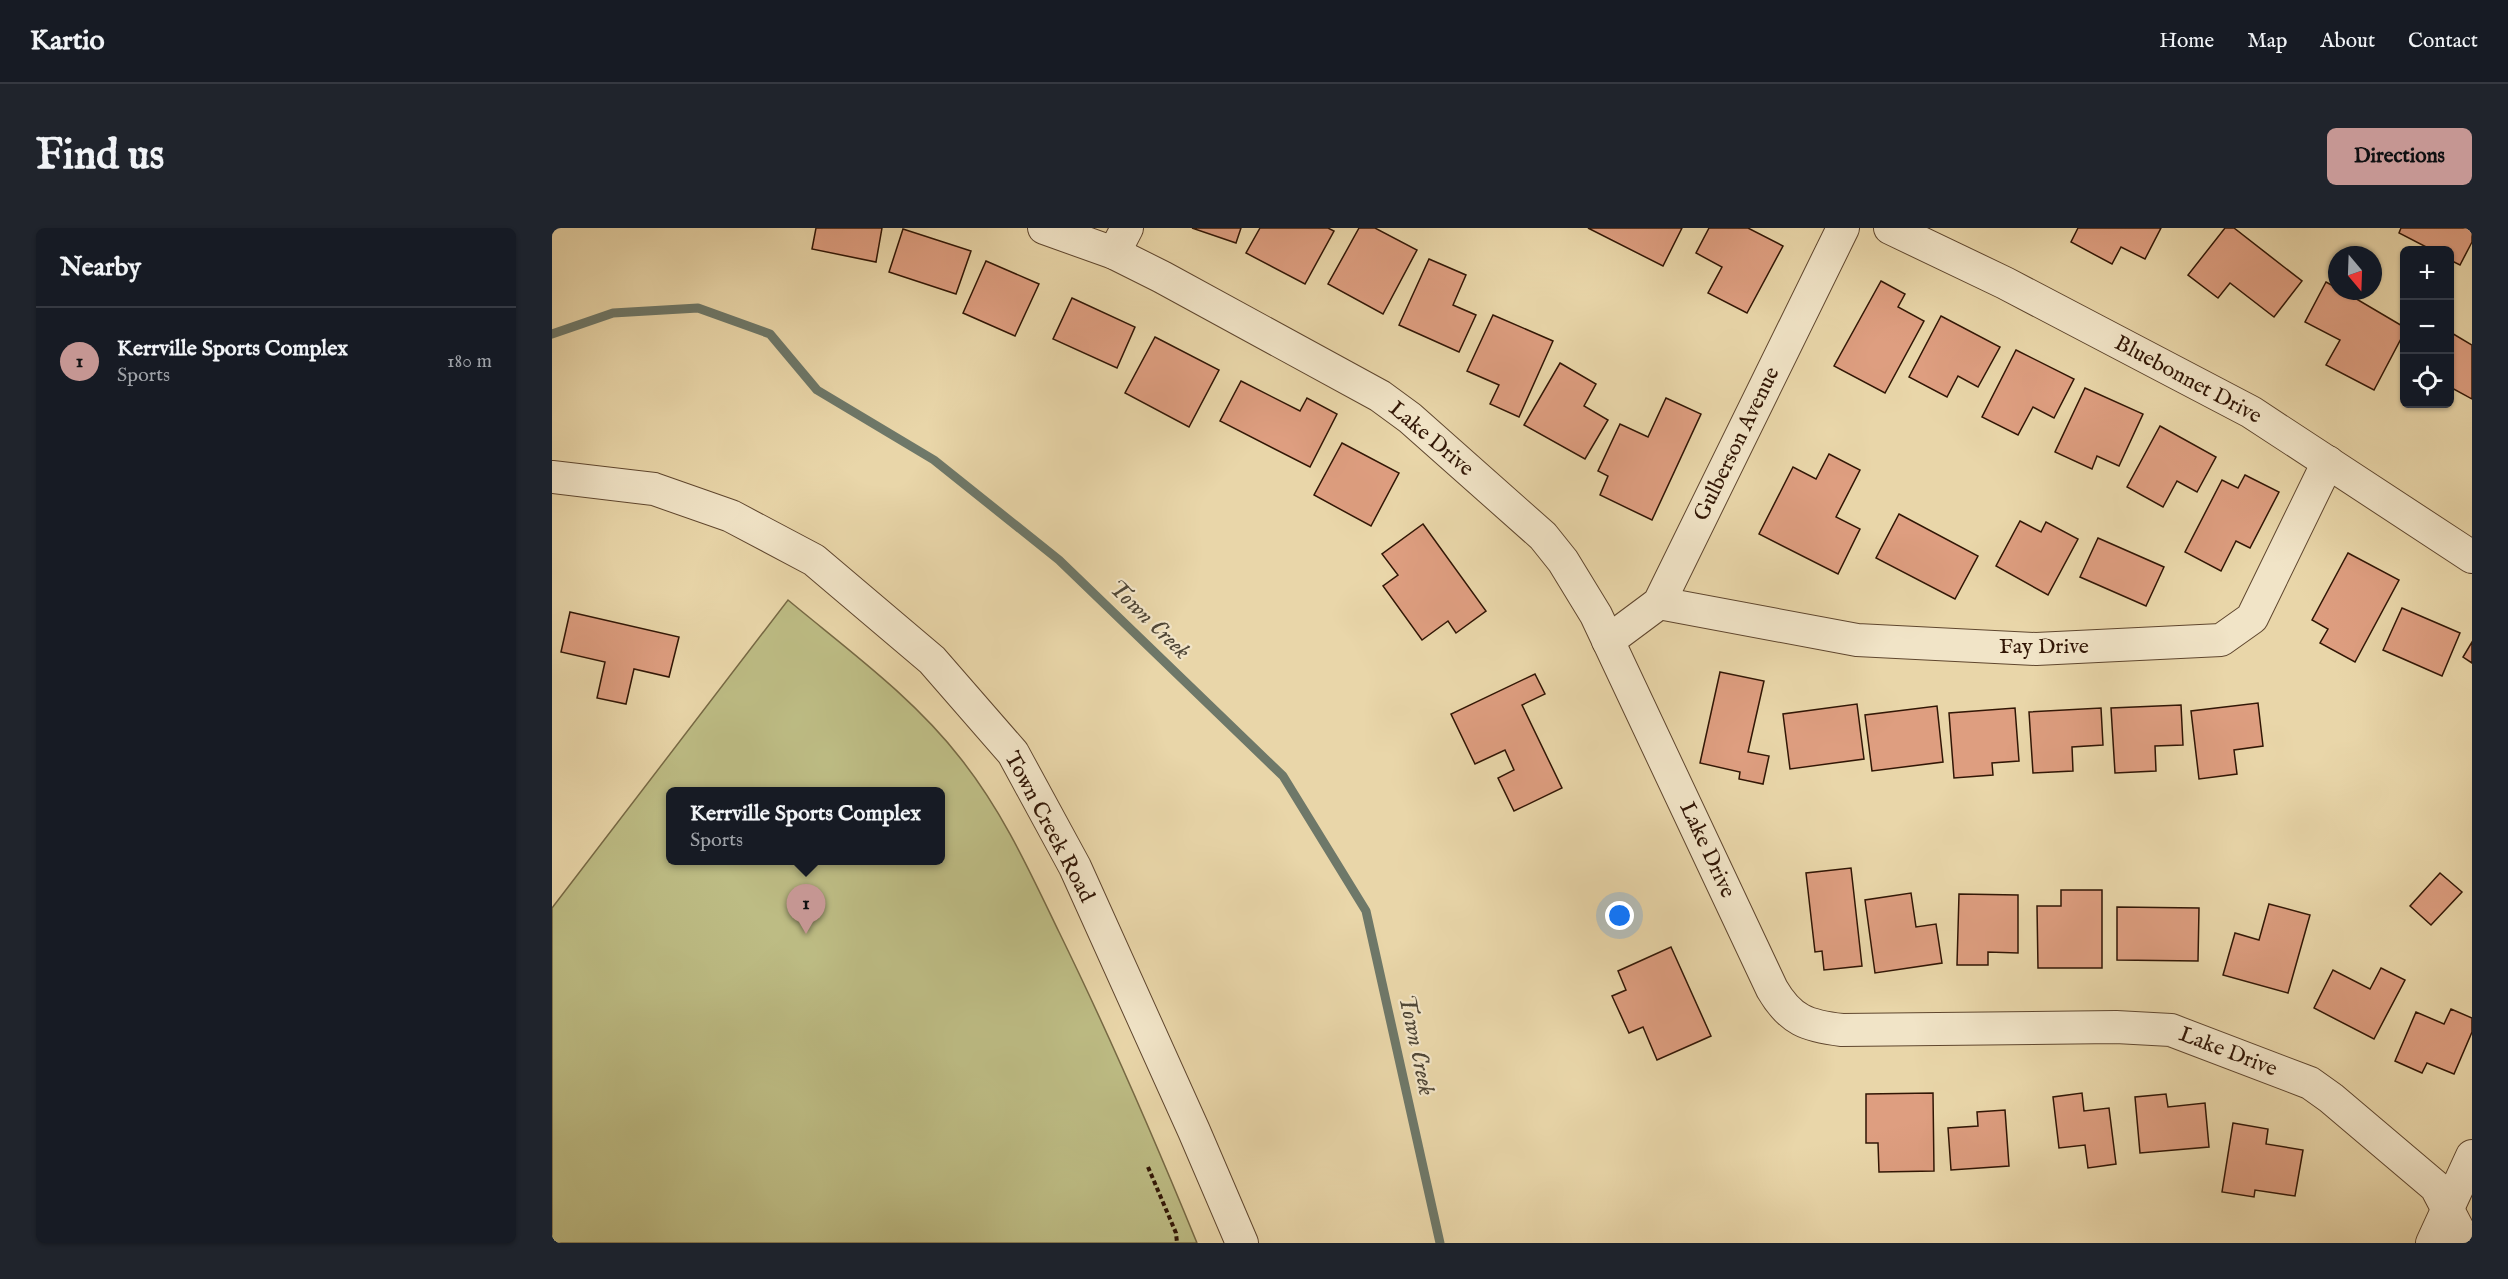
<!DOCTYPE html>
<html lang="en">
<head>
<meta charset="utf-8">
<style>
	body { margin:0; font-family:"IM FELL English",serif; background:#20242c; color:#f1f3f6 }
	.controls { position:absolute; right:18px; top:18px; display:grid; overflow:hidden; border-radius:9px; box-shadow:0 2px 4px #0004 }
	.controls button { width:54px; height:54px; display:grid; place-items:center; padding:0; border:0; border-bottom:2px solid #363941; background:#171b24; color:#f1f3f6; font:30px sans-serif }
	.compass { position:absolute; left:1776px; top:18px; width:54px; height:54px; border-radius:50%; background:#171b24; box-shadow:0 2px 4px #0004; rotate:161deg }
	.you { position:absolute; left:1068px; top:688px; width:21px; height:21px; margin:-15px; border:4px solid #fff; border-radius:50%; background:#1a73e8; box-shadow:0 0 0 9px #1a73e833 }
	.badge { display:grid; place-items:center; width:39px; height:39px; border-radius:50%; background:#c59692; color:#111; font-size:20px; font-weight:700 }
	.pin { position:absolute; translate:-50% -50px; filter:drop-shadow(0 2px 3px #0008) }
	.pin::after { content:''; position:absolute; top:32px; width:21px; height:18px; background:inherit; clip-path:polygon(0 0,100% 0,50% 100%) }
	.popup { position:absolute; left:114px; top:559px; width:279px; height:78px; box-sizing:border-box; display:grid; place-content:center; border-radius:9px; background:#171b24; filter:drop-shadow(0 2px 4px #0005); font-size:20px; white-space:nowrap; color:#9ea1a6 }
	.popup b { font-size:22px; color:#f1f3f6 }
	.popup::after { content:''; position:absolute; left:50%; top:100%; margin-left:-12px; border:12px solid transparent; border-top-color:#171b24 }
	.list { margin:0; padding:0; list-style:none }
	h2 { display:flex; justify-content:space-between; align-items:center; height:78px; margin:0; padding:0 24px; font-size:26px }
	h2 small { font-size:20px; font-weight:400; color:#9ea1a6 }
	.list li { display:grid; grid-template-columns:39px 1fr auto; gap:18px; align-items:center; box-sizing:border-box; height:108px; padding:0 24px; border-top:2px solid #363941 }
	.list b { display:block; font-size:22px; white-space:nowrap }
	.list p { margin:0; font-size:20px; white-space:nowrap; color:#9ea1a6 }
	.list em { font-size:20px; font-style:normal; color:#9ea1a6 }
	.icon { flex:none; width:33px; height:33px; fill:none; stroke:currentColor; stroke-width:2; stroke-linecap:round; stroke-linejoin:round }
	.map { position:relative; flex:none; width:1920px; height:1015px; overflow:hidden; border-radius:9px }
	header { display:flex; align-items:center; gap:36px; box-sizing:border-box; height:84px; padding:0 30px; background:#171b24; border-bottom:2px solid #363941 }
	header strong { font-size:28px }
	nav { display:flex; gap:33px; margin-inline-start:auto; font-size:21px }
	.intro { display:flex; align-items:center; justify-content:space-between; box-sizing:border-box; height:144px; padding:0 36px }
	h1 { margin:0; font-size:42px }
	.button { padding:15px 27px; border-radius:9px; background:#c59692; color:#111; font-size:21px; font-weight:700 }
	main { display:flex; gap:36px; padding:0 36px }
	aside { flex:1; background:#171b24; border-radius:9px; box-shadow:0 2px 4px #0004 }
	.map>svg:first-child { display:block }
	.green { fill:#bdbc84; stroke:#776944; stroke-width:1.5; fill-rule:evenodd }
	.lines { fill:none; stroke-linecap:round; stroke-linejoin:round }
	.stream { stroke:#6e7869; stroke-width:9 }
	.building { fill:#de9e80; stroke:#311605; stroke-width:1.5 }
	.street-casing { stroke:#5f462e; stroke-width:34 }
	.path { stroke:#311605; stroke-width:4; stroke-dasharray:4.5 3; stroke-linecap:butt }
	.street { stroke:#f1e4c7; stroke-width:32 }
	.labels { text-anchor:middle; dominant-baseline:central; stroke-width:4.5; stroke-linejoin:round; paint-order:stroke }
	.street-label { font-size:22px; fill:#311605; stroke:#f1e4c7 }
	.water-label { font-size:24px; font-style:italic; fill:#504737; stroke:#f1e4c7 }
</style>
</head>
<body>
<header>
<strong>Kartio</strong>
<nav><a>Home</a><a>Map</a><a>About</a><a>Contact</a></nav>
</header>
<div class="intro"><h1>Find us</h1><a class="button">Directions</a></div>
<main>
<aside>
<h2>Nearby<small></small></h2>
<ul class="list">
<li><span class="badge">1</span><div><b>Kerrville Sports Complex</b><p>Sports</p></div><em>180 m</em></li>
</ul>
</aside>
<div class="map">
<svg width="1920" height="1015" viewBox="0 0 1920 1015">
	<rect width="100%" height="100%" fill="#e9d6a9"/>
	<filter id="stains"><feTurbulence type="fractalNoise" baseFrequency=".00333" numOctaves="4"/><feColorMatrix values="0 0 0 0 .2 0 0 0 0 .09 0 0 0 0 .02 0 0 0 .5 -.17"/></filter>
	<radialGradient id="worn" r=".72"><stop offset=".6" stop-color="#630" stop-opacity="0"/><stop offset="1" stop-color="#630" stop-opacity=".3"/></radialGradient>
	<!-- green -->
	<path class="green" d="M236,372C296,422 361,469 409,531C451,584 478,644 507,704C557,806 602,910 645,1015H0V680ZM119,564H389V632H119Z"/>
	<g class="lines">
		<!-- stream -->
		<polyline class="stream" points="0,106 61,85 146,80 218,106 265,162 382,232 507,332 731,548 814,683 888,1015"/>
	</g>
	<!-- building -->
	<g class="building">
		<polygon points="264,0 330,0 324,34 260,21"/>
		<polygon points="640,0 689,0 684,15"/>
		<polygon points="708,0 776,0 782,3 753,56 694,25"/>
		<polygon points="807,0 823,0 865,22 831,86 776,56"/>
		<polygon points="1036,0 1130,0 1111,38"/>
		<polygon points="1157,0 1196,0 1231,18 1195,85 1156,65 1170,39 1144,25"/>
		<polygon points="1526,0 1609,0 1593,31 1569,19 1560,36 1519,14"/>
		<polygon points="1673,0 1682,0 1750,53 1722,89 1678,55 1666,70 1636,47"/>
		<polygon points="1849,0 1920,0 1920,14 1908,37 1898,32 1898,22 1880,22 1847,5"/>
		<polygon points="351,1 419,23 404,66 337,44"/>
		<polygon points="877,31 914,47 901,77 924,87 907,124 847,97"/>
		<polygon points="434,33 487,56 463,108 411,85"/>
		<polygon points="1329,53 1353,66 1346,79 1372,93 1333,165 1282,138"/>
		<polygon points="1774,54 1785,60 1785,63 1791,63 1852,99 1852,105 1822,162 1774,137 1788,112 1753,94"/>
		<polygon points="520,70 583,99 565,140 501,111"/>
		<polygon points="941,87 1001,113 967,189 938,176 947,157 915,143"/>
		<polygon points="1389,88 1448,119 1426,159 1406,148 1395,169 1357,149"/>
		<polygon points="1898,104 1920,117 1920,171 1898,159"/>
		<polygon points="603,109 667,142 637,199 573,165"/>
		<polygon points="1464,122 1522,151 1502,190 1481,179 1466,207 1430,189"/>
		<polygon points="1008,135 1044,156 1032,178 1056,192 1033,231 972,197"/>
		<polygon points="689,153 748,183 755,170 785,186 758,239 668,193"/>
		<polygon points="1533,160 1591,186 1567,238 1545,228 1540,241 1503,224"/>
		<polygon points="1114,170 1149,186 1100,292 1048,267 1056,248 1046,243 1068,196 1096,209"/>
		<polygon points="1608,198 1664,229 1645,264 1625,253 1611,279 1575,259"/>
		<polygon points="790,215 847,245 819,298 762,267"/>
		<polygon points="1277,226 1308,242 1284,289 1308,301 1286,346 1207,306 1241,239 1264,251"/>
		<polygon points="1693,247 1727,264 1698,320 1684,313 1669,343 1633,324 1670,252 1686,260"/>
		<polygon points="1347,286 1426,328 1403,371 1324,330"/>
		<polygon points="1468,293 1489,304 1494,294 1526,311 1496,367 1444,338"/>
		<polygon points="871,296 934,383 904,405 896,393 870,412 831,358 846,347 830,326"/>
		<polygon points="1546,310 1612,339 1594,378 1528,349"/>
		<polygon points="1796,325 1847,352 1803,434 1768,415 1776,401 1760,392"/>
		<polygon points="1850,380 1908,405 1890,448 1831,422"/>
		<polygon points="18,384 127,409 117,449 82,441 74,476 45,470 53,434 9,424"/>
		<polygon points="1920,414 1920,435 1911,429"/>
		<polygon points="1168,444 1212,453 1196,524 1217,528 1211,556 1187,551 1188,544 1148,535"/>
		<polygon points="983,446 993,466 970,477 1010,560 962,583 946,550 962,542 953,522 923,536 899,486"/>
		<polygon points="1706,475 1711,518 1682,522 1685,546 1647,551 1639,483"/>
		<polygon points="1305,476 1312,531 1238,541 1231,486"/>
		<polygon points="1629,477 1631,517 1603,518 1604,543 1563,545 1559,480"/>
		<polygon points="1385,478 1391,534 1320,543 1313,487"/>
		<polygon points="1463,480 1467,533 1440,535 1441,547 1402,550 1397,485"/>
		<polygon points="1549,480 1551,517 1520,519 1521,543 1481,545 1477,484"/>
		<polygon points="1299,640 1310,738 1272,742 1270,723 1263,724 1254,645"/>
		<polygon points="1888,645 1910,664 1879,697 1858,678"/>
		<polygon points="1509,662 1550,662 1550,740 1486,740 1485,678 1509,678"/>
		<polygon points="1359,665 1364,699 1384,696 1390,735 1323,745 1313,672"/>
		<polygon points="1407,666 1466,667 1466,725 1436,724 1436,737 1405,737"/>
		<polygon points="1717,676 1758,687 1736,765 1671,747 1683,705 1707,712"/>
		<polygon points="1565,679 1647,680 1646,733 1565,732"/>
		<polygon points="1119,719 1159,808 1105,832 1091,799 1077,805 1060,768 1074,762 1066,743"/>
		<polygon points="1829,740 1853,752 1822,811 1762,780 1781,742 1818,761"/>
		<polygon points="1899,781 1920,790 1920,804 1902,846 1875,835 1870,845 1843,833 1864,784 1892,796"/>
		<polygon points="1381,865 1382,943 1327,944 1326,915 1314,915 1314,866"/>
		<polygon points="1530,865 1532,883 1557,880 1564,936 1536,940 1533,917 1507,920 1501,869"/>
		<polygon points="1614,866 1616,879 1653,875 1657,919 1588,925 1583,869"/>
		<polygon points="1453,882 1457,938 1399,942 1396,900 1426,898 1425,884"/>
		<polygon points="1681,895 1716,901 1714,916 1751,922 1743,968 1703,962 1702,969 1670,964"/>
	</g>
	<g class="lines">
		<defs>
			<g id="street">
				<path d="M492,0L562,25L610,49L828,168L858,190L991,308L1011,333L1044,387L1220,761C1238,792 1255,798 1290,802L1564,799L1619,802L1758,855L1779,870L1884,959L1907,1003L1918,1015"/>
				<polyline points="1338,0 1453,55 1699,184 1920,329"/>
				<polyline points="562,25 575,0"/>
				<polyline points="0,249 102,261 179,288 262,332 380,432 461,525 523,639 642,903 690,1015"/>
				<polyline points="1107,375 1305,412 1484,421 1669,412 1700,390 1776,234"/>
				<polyline points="1056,413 1107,375 1291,0"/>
				<polyline points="1880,1015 1920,928"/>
			</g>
		</defs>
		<!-- street casing -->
		<use href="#street" class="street-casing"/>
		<!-- path -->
		<polyline class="path" points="596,939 624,1005 625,1015"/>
		<!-- street -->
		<use href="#street" class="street"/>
	</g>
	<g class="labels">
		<!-- street labels -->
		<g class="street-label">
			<text transform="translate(1636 152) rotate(28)">Bluebonnet Drive</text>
			<text transform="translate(879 211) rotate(40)">Lake Drive</text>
			<text transform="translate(1185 216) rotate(-64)">Gulberson Avenue</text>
			<text x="1492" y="419">Fay Drive</text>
			<text transform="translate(497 599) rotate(62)">Town Creek Road</text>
			<text transform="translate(1155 622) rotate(65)">Lake Drive</text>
			<text transform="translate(1676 824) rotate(21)">Lake Drive</text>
		</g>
		<!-- water labels -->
		<g class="water-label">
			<text transform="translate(597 392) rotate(44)">Town Creek</text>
			<text transform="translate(864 817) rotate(78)">Town Creek</text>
		</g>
	</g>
	<rect width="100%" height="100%" filter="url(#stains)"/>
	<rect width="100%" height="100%" fill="url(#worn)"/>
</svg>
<div class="controls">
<button>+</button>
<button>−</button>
<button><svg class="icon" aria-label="locate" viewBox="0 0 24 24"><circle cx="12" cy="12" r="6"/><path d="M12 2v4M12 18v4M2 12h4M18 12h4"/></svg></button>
</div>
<svg class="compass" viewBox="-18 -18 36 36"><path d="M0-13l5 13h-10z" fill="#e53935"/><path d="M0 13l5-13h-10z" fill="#9ea1a6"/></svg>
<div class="you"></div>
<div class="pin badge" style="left:254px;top:706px">1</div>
<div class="popup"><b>Kerrville Sports Complex</b>Sports</div>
</div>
</main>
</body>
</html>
